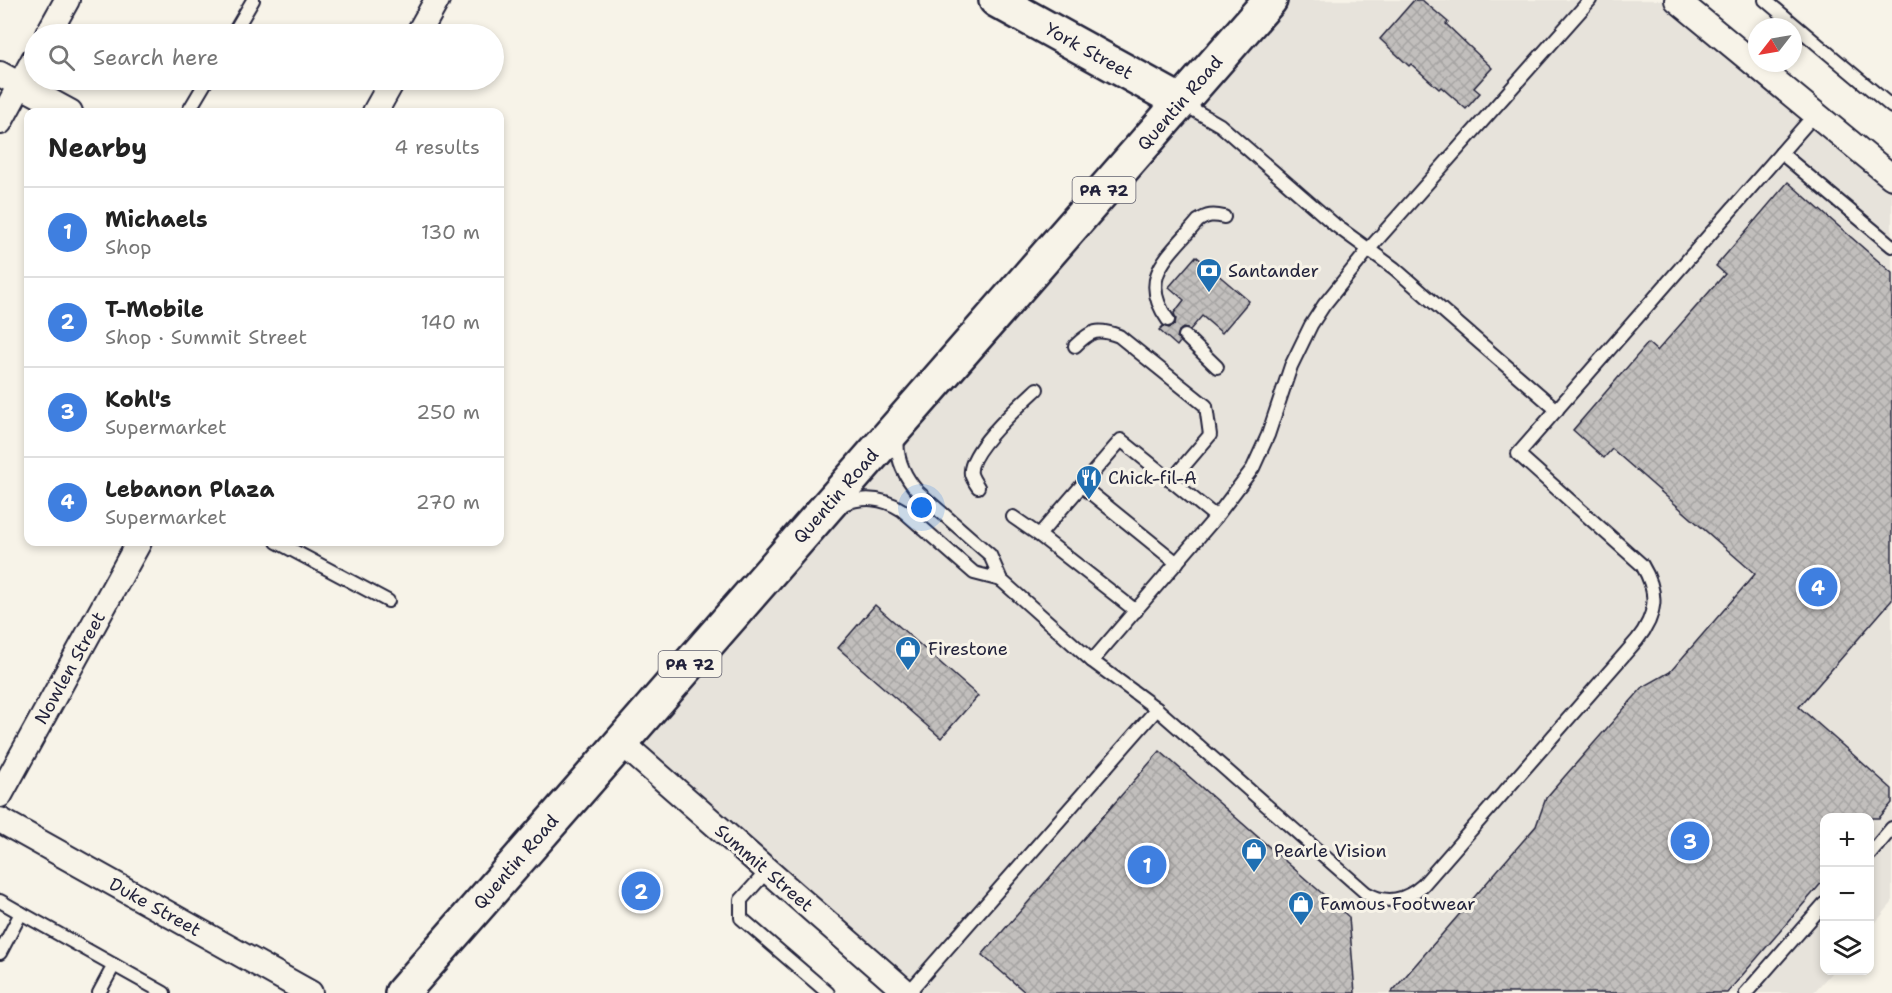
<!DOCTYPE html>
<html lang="en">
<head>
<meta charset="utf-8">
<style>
	body { margin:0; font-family:"Shantell Sans",sans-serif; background:#f6f6f6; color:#222 }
	.controls { position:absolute; right:18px; bottom:18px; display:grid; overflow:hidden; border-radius:12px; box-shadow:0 3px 9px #0003 }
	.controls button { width:54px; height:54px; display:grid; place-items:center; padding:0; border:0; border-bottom:2px solid #e0e0e0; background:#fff; color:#222; font:30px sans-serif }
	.compass { position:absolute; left:1748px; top:18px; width:54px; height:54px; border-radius:50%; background:#fff; box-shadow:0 3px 9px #0003; rotate:239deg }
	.you { position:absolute; left:922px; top:508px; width:21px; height:21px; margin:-15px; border:4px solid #fff; border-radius:50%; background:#1a73e8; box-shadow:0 0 0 9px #1a73e833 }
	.badge { display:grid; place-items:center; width:39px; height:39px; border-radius:50%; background:#1f6fb2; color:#fff; font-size:20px; font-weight:700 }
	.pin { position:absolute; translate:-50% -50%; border:3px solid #fff; box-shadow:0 2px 6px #0006 }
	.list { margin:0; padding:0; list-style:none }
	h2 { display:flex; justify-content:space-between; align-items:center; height:78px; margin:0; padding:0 24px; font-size:26px }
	h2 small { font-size:20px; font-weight:400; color:#767676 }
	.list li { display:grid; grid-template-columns:39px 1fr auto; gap:18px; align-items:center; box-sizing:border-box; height:90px; padding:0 24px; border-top:2px solid #e0e0e0 }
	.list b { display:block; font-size:22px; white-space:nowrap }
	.list p { margin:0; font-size:20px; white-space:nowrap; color:#767676 }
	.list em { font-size:20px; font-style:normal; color:#767676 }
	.icon { flex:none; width:33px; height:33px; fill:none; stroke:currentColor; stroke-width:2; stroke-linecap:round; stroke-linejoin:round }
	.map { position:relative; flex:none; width:1892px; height:993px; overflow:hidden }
	.search { position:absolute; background:#fff; box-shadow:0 3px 9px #0003; left:24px; top:24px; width:480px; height:66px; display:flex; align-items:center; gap:15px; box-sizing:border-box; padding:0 21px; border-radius:33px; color:#767676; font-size:22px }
	.panel { position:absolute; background:#fff; box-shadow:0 3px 9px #0003; left:24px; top:108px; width:480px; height:438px; border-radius:12px }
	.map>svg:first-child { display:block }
	.built { fill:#e7e3db }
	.building { fill:url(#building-cross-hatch); stroke:#22223b; stroke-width:1.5 }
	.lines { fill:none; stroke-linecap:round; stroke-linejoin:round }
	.lane-casing { stroke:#22223b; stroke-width:16 }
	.street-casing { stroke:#22223b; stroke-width:28 }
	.secondary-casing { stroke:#22223b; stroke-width:38 }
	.highway-casing { stroke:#22223b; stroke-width:38 }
	.lane { stroke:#f7f3e8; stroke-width:12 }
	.street { stroke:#f7f3e8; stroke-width:24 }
	.secondary { stroke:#f7f3e8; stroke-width:33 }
	.highway { stroke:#f7f3e8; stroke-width:33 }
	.labels { text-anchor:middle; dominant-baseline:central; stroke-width:6; stroke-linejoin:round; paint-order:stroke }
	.shield { fill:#f7f3e8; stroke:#62616f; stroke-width:1.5 }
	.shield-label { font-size:16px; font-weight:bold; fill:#22223b }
	.street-label { font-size:18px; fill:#22223b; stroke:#f7f3e8 }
	.poi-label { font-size:18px; fill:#22223b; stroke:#f7f3e8; text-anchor:start }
</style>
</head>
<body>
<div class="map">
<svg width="1892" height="993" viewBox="0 0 1892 993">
	<defs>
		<pattern id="building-cross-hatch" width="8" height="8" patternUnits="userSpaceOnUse" patternTransform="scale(1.5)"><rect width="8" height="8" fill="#c2bfbd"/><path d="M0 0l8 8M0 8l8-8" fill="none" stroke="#a6a4a3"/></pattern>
	</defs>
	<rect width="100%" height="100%" fill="#f7f3e8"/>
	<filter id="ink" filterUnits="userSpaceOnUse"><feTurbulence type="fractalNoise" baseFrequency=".0167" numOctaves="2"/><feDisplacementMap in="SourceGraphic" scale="12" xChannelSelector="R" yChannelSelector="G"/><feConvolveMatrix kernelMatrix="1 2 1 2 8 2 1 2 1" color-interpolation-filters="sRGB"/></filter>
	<g filter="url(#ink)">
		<!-- built -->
		<polygon class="built" points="1270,0 1677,0 1892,177 1892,903 1870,929 1870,818 1824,818 1824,970 1833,971 1813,993 907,993 621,742"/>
		<!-- building -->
		<g class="building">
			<polygon points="1414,0 1422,0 1448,22 1446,24 1492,68 1474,88 1480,93 1466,109 1441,87 1439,89 1411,64 1409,66 1380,39"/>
			<polygon points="1788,182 1892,273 1892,600 1799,707 1892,789 1892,803 1879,818 1824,818 1824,880 1727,993 1391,993 1536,826 1546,798 1565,776 1643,687 1670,672 1755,574 1612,449 1604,458 1573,430 1648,343 1657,351 1725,274 1716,266"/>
			<polygon points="1196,256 1249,301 1222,333 1202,316 1190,330 1183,328 1179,331 1177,338 1180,342 1177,346 1159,330 1163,326 1169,328 1175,324 1176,319 1174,313 1184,300 1169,287"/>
			<polygon points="875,605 978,696 941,738 838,648"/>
			<polygon points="1160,751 1349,917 1355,993 1026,993 982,955"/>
		</g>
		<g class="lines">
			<defs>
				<g id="lane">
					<polyline points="1765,0 1892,107"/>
					<polyline points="233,34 253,0"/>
					<polyline points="1182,103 1220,125 1335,225 1394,268 1557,410"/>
					<polyline points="188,112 207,80"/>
					<polyline points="1781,153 1892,246"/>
					<path d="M1168,320C1136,276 1171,254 1198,221C1207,215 1213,214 1224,217"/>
					<polyline points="1185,336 1217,367"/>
					<path d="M1075,346C1091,330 1098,328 1119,336L1206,406L1210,435L1171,481"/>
					<path d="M898,436C895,458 904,476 918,492L990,555L1001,580L1092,661L1157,709L1366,893C1387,905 1405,901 1423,885L1637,640C1657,615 1659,593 1642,565L1518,454L1815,114"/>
					<polyline points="1082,486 1177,563"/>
					<path d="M978,487C976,484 972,478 971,474C967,452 1021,404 1037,389"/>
					<path d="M841,505C863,496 882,497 902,510L974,573L1001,580"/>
					<polyline points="1013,517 1039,535 1136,611"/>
					<polyline points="1039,535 1121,440 1216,517"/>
					<polyline points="277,542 388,601"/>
					<polyline points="1092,661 1216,517 1253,468 1268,435 1291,366 1311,325 1324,305 1369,249 1590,0"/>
					<polyline points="1870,854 1892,828"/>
					<polyline points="767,871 741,900 741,918 828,993"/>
					<polyline points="0,901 21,913 0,953"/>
					<polyline points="21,913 164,993"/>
					<polyline points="99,993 114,965"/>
					<polyline points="908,993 1157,709"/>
					<polyline points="1746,993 1824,904"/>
				</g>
				<g id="street">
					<polyline points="1677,0 1892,177"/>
					<polyline points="48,34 67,0"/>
					<polyline points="418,34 437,0"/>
					<polyline points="0,74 70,112"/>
					<polyline points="375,112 393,80"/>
					<polyline points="0,122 34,59"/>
					<polyline points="621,742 907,993"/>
					<polyline points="0,795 139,542"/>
					<polyline points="0,820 310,993"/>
				</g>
				<polyline id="secondary" points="996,0 1181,102"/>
				<polyline id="highway" points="402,993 1270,0"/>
			</defs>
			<!-- lane casing -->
			<use href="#lane" class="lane-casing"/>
			<!-- street casing -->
			<use href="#street" class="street-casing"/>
			<!-- secondary casing -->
			<use href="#secondary" class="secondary-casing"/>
			<!-- highway casing -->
			<use href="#highway" class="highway-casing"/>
			<!-- lane -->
			<use href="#lane" class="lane"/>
			<!-- street -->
			<use href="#street" class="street"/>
			<!-- secondary -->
			<use href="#secondary" class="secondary"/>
			<!-- highway -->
			<use href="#highway" class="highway"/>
		</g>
	</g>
	<!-- icons -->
	<defs>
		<symbol id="bank-pin" viewBox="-11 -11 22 30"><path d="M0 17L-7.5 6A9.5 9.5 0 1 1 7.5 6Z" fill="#1f6fb2" stroke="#f7f3e8"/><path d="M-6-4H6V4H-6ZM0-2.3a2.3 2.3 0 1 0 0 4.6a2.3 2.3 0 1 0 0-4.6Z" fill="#fff"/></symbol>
		<symbol id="restaurant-pin" viewBox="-11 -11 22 30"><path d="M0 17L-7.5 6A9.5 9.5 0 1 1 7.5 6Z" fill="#1f6fb2" stroke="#f7f3e8"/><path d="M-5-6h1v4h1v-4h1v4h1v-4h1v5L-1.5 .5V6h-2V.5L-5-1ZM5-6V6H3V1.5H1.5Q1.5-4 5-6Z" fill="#fff"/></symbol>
		<symbol id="shop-pin" viewBox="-11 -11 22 30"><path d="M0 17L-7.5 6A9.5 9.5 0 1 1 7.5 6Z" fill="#1f6fb2" stroke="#f7f3e8"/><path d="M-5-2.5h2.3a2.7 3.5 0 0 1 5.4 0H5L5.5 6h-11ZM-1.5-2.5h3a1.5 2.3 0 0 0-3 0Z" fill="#fff"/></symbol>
	</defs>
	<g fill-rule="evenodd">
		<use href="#bank-pin" x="1194" y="256" width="30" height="40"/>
		<use href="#restaurant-pin" x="1074" y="463" width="30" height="40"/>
		<use href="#shop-pin" x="893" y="634" width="30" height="40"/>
		<use href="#shop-pin" x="1239" y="836" width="30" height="40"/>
		<use href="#shop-pin" x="1286" y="889" width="30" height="40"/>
	</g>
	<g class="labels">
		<!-- shield labels -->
		<g class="shield">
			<rect x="1072.5" y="177" width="63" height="26" rx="4.5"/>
			<rect x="658.5" y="651" width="63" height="26" rx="4.5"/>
		</g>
		<g class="shield-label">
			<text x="1104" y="190">PA 72</text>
			<text x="690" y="664">PA 72</text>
		</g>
		<!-- street labels -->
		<g class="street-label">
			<text transform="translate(1089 51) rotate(29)">York Street</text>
			<text transform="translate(1180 103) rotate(-49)">Quentin Road</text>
			<text transform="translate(836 496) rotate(-49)">Quentin Road</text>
			<text transform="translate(70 668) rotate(-61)">Nowlen Street</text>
			<text transform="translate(516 862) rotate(-49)">Quentin Road</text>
			<text transform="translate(764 868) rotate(41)">Summit Street</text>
			<text transform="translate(155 907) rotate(29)">Duke Street</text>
		</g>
		<!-- poi labels -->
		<g class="poi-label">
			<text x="1228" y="271">Santander</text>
			<text x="1108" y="478">Chick-fil-A</text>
			<text x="928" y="649">Firestone</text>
			<text x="1274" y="851">Pearle Vision</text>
			<text x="1320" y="904">Famous Footwear</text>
		</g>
	</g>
</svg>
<div class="controls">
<button>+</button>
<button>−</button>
<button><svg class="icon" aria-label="layers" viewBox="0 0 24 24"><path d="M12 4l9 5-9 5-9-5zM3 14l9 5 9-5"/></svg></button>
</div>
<svg class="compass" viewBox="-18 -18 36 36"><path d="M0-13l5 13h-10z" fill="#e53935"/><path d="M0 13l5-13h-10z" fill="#767676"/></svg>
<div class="you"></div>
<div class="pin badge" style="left:1147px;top:865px;background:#3f7fe0">1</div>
<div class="pin badge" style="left:641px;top:891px;background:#3f7fe0">2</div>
<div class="pin badge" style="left:1690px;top:841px;background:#3f7fe0">3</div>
<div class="pin badge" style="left:1818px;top:587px;background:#3f7fe0">4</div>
<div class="search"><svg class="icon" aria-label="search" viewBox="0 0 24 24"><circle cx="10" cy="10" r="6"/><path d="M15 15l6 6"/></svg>Search here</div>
<section class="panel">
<h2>Nearby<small>4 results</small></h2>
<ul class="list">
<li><span class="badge" style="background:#3f7fe0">1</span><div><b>Michaels</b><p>Shop</p></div><em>130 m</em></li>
<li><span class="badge" style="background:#3f7fe0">2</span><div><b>T-Mobile</b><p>Shop · Summit Street</p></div><em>140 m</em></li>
<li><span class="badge" style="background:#3f7fe0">3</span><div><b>Kohl's</b><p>Supermarket</p></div><em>250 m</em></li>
<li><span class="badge" style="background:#3f7fe0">4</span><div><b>Lebanon Plaza</b><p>Supermarket</p></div><em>270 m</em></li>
</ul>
</section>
</div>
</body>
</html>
